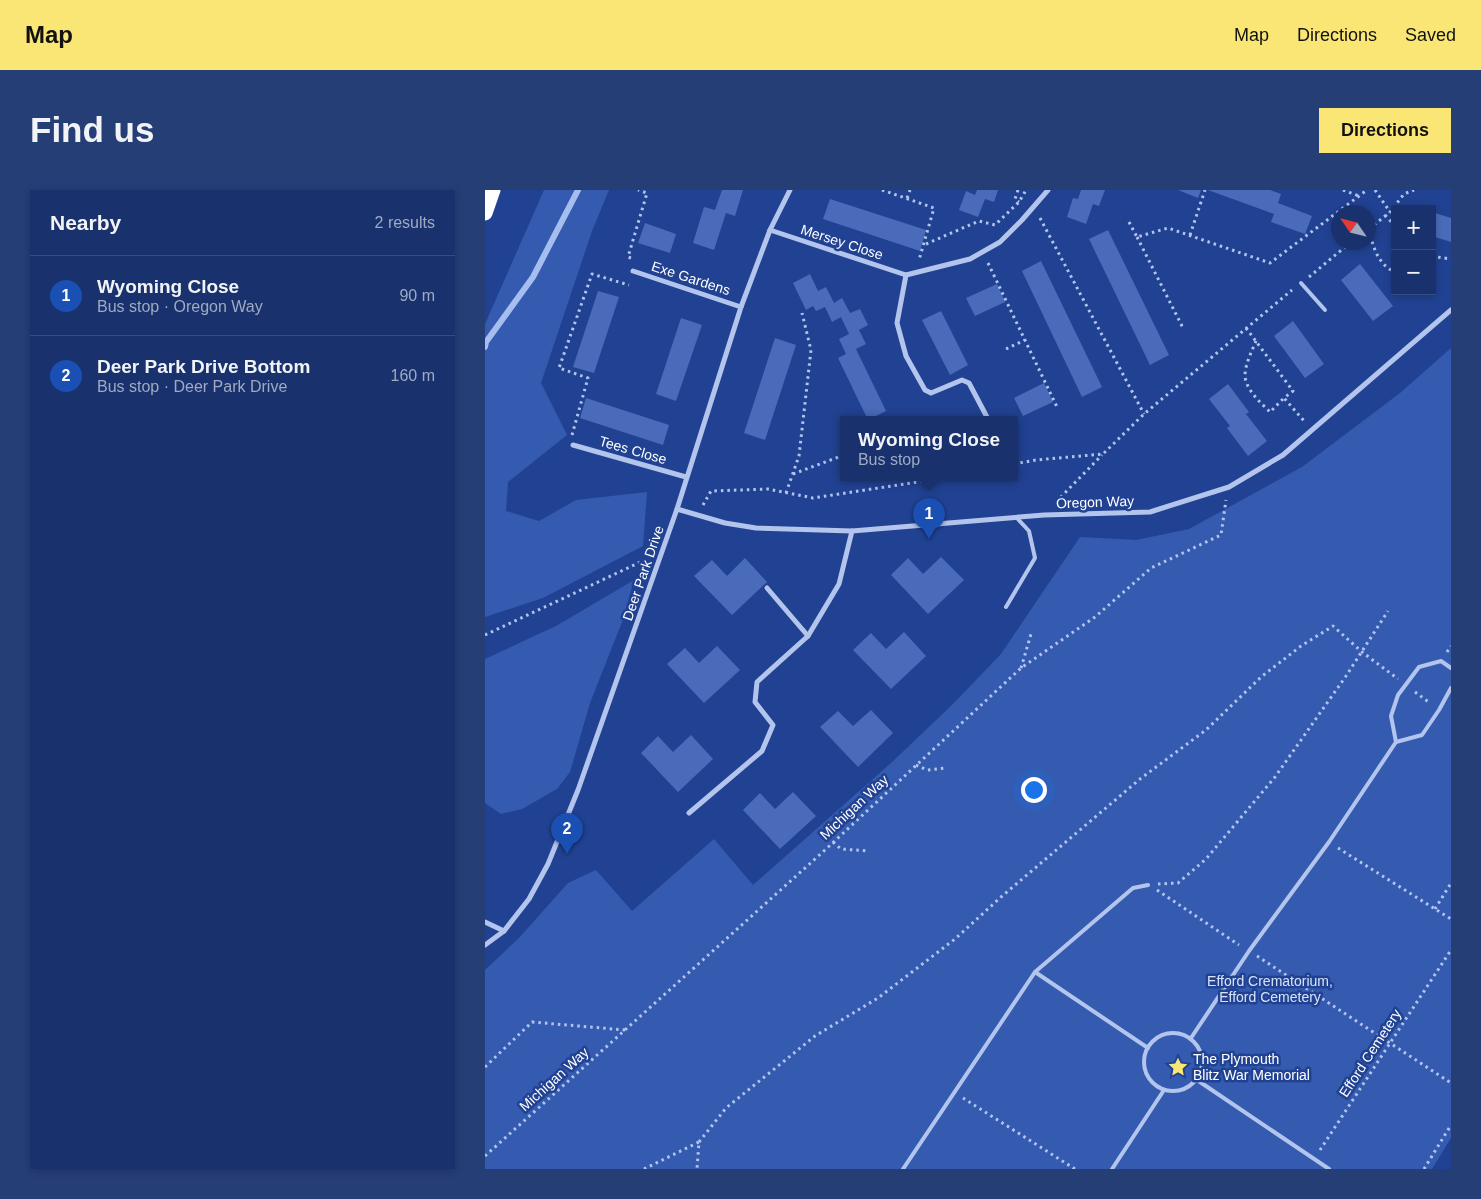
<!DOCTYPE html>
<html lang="en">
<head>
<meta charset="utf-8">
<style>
	body { margin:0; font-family:Helvetica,sans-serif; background:#263e76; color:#f1f3f6 }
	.controls { position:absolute; right:15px; top:15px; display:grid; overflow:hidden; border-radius:0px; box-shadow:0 2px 8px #0003 }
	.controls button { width:45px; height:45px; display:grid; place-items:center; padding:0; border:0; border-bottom:1px solid #374d81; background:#19326e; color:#f1f3f6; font:25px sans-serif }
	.compass { position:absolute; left:846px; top:15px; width:45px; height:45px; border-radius:50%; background:#19326e; box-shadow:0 2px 8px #0003; rotate:305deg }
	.you { position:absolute; left:548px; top:599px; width:18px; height:18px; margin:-12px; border:4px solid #fff; border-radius:50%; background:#1a73e8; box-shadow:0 0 0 8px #1a73e833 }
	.badge { display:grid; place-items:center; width:32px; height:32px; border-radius:50%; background:#fae674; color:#fff; font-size:16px; font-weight:700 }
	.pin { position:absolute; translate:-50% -41px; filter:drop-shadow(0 1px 2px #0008) }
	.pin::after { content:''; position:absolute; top:26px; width:18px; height:15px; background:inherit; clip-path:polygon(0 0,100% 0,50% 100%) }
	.popup { position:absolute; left:355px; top:226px; width:178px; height:65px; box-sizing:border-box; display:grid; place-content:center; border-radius:0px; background:#19326e; filter:drop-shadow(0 1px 4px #0005); font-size:16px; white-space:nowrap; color:#9faac2 }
	.popup b { font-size:19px; color:#f1f3f6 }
	.popup::after { content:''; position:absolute; left:50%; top:100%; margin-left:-10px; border:10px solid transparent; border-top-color:#19326e }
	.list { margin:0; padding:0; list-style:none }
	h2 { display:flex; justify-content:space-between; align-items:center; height:65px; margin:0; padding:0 20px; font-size:21px }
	h2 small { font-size:16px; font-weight:400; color:#9faac2 }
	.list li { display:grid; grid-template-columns:32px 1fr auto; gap:15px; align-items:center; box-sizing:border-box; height:80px; padding:0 20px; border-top:1px solid #374d81 }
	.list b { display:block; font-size:19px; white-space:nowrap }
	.list p { margin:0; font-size:16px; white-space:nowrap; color:#9faac2 }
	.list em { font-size:16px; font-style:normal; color:#9faac2 }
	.map { position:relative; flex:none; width:966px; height:979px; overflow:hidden; border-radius:0px }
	header { display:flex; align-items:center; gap:30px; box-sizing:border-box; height:70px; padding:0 25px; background:#fae674; color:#111 }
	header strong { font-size:24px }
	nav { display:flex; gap:28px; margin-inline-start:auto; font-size:18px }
	.intro { display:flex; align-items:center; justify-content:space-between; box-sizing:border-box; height:120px; padding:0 30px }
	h1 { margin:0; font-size:35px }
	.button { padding:12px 22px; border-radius:0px; background:#fae674; color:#111; font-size:18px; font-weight:700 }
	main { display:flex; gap:30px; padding:0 30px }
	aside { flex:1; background:#19326e; border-radius:0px; box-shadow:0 2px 8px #0003 }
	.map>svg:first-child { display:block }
	.green { fill:#345bb0 }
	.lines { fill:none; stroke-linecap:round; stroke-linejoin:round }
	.stream { stroke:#a6beef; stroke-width:6 }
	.building { fill:#496bb9 }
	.path { stroke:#b3c5ed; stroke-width:3; stroke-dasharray:2.5 4; stroke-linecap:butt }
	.lane { stroke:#b3c5ed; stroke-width:4 }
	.street { stroke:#b3c5ed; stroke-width:5 }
	.highway { stroke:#fff; stroke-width:15 }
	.labels { text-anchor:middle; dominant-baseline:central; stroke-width:5; stroke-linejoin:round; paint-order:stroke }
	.street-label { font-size:14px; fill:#fff; stroke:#214292 }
	.park-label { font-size:14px; fill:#d8e3fa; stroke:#214292 }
	.poi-label { font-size:14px; fill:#fff; stroke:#214292; text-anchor:start }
</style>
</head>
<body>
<header>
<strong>Map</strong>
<nav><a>Map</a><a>Directions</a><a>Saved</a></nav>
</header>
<div class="intro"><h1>Find us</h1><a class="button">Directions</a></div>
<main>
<aside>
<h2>Nearby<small>2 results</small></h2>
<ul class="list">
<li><span class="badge" style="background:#1a4fb4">1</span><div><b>Wyoming Close</b><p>Bus stop · Oregon Way</p></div><em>90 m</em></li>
<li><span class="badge" style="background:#1a4fb4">2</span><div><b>Deer Park Drive Bottom</b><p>Bus stop · Deer Park Drive</p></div><em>160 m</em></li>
</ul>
</aside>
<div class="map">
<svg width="966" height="979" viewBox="0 0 966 979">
	<rect width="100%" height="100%" fill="#214292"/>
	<!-- green -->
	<g class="green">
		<polygon points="59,0 124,0 107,41 56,193 82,245 23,292 21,321 54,331 91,310 162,302 158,356 58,408 0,427 0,134"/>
		<polygon points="966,158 966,948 947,979 0,979 0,780 34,748 83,693 111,680 147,721 229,649 268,695 406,573 467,515 516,464 595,347 651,350 704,339 817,277 915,203"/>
		<polygon points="149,390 137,432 105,513 85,582 72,599 37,619 16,624 0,613 0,469 71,436"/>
	</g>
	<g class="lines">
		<!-- stream -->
		<polyline class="stream" points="0,157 1,152 48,87 93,0"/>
	</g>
	<!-- building -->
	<g class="building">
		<polygon points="237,0 258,0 250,26 241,23 229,60 208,53 219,17 230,20"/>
		<polygon points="492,0 513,0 509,12 500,9 493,27 474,20 481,1 490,5"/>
		<polygon points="596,0 620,0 614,16 608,14 601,34 582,27 588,8 593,9"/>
		<polygon points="693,0 716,0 713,8"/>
		<polygon points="723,0 785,0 796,4 793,13 827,26 820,44 786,32 789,24"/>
		<polygon points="345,9 441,40 435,61 338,29"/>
		<polygon points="947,22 966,28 966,52 947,46"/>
		<polygon points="160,33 191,44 185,63 153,53"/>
		<polygon points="623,40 684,165 665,175 604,49"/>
		<polygon points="556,71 617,197 597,207 537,81"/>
		<polygon points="875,74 908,116 888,131 856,90"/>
		<polygon points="325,84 333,101 341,97 349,113 357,108 365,123 375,119 383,135 374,140 381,154 371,159 401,221 383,230 353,168 361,164 354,149 364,144 356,127 347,132 340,117 331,121 328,116 321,120 308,93"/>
		<polygon points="512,94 520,112 490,126 481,108"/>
		<polygon points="113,101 134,107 109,183 88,177"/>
		<polygon points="456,121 483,175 465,185 437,130"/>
		<polygon points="196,128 217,135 191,211 171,204"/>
		<polygon points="808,131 839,174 820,188 789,146"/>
		<polygon points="290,148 311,155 280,250 259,243"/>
		<polygon points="559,193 568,212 538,226 529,208"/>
		<polygon points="743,194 764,222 761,224 782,251 763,266 742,238 745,236 724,209"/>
		<polygon points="101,208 184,235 178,255 95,228"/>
		<polygon points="456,367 479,390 443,424 406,385 423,368 438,384"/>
		<polygon points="260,368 282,392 247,425 209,386 227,370 242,386"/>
		<polygon points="419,442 441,466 406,499 368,460 386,443 401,459"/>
		<polygon points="232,456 255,480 219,513 182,474 200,458 214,473"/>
		<polygon points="386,520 408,543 373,577 335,537 353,521 368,536"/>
		<polygon points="206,545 228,569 193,602 156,563 173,546 188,562"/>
		<polygon points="308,602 331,626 295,659 258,620 275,603 290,619"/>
	</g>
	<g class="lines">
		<!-- path -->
		<g class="path">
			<polyline points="397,0 449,18 434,70"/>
			<polyline points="533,0 530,9 534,12"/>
			<polyline points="858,0 874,6"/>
			<polyline points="890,0 905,22"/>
			<polyline points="422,8 425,0"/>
			<polyline points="900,25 910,36"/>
			<polyline points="555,28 659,224"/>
			<polyline points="644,32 652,47 683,38 785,73 882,0"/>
			<polyline points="884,39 905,22 919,4 929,0"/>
			<path d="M884,39C888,56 892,74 910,82"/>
			<polyline points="705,45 720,0"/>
			<polyline points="652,47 698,138"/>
			<polyline points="441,54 494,31 510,35 534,12 541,0"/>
			<polyline points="947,65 952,67 966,69"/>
			<polyline points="146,68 143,67 162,3 153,0"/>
			<polyline points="503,73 572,217"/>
			<polyline points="824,87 866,52"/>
			<polyline points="761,138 808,201 799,208 820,232"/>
			<path d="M771,151C767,161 760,174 760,186C761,200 776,213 785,222L799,208"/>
			<polyline points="521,159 540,150"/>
			<polyline points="87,245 103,188 74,178 107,84 144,95"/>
			<polyline points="529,274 551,270 618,264 659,224 807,100"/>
			<polyline points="308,284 359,265"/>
			<polyline points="301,303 314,266 326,160 317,123"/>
			<polyline points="571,312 617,265"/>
			<polyline points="218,315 226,301 283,299 328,308 459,288"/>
			<polyline points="0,445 162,369"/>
			<polyline points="962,462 966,456"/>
			<polyline points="536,478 546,444"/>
			<polyline points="930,502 945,513"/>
			<polyline points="431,575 442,580 461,578"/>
			<polyline points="348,652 356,659 384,661"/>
			<polyline points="853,658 966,729"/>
			<polyline points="673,694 693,693 721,669 790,587 861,486 903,421"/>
			<polyline points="672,700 754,755"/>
			<polyline points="950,719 966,693"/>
			<polyline points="772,766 966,893"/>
			<polyline points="0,877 47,832 140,840"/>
			<polyline points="478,908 590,979"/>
			<polyline points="214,952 241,918 330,846 393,808 470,749 516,707 655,589 721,540 776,487 816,456 848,436 877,462 913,489"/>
			<polyline points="835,960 966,760"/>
			<polyline points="0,966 340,660 536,478 610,427 666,378 736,345 741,310"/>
			<polyline points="159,979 214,952 212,979"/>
			<polyline points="939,979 966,935"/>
		</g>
		<!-- lane -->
		<g class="lane">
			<polyline points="816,93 840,120"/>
			<polyline points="521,417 550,368 544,341 531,327"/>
			<polyline points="911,552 937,545 954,520 966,498"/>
			<polyline points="550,782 663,858"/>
			<circle cx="688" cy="872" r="29"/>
			<polyline points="706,848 764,761 844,652 911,552 906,526 913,505 934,477 956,471 966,478"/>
			<polyline points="712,890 844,979"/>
			<polyline points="418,979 550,782 648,698 663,695"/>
			<polyline points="627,979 679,900"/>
		</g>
		<!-- street -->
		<g class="street">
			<polyline points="285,40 421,85 485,69 515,52 537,30 563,0"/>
			<polyline points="148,81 256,117"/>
			<polyline points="421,85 412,133 421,166 440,200 446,203 477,190 484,193 503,229"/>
			<polyline points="88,255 201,287"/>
			<polyline points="192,319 240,333 271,338 367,341 559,325 665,322 744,297 798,265 966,120"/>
			<polyline points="282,398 323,446"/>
			<polyline points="204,623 277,561 288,535 270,512 272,492 323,446 354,394 367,341"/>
			<polyline points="0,732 19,741"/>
			<polyline points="0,755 19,741 44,709 63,674 93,600 192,319 256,117 285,40 305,0"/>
		</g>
		<!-- highway -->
		<polyline class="highway" points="0,23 8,0"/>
	</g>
	<!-- icons -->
	<defs>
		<symbol id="sight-bare" viewBox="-9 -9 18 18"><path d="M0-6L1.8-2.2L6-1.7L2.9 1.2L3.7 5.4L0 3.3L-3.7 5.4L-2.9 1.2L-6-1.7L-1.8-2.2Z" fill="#fae674" stroke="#214292" stroke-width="2.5" paint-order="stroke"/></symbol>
	</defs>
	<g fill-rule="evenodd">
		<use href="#sight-bare" x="679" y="863" width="28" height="28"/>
	</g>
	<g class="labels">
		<!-- street labels -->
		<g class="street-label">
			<text transform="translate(357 52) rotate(18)">Mersey Close</text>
			<text transform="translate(206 88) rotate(18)">Exe Gardens</text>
			<text transform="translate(148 260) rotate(16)">Tees Close</text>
			<text transform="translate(610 312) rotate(-2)">Oregon Way</text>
			<text transform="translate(158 383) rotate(-71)">Deer Park Drive</text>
			<text transform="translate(369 617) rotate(-43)">Michigan Way</text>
			<text transform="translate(885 863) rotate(-57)">Efford Cemetery</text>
			<text transform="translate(69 889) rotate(-42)">Michigan Way</text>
		</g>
		<!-- park labels -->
		<g class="park-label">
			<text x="785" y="791">Efford Crematorium,<tspan x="785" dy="16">Efford Cemetery</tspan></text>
		</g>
		<!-- poi labels -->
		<g class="poi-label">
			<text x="708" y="869">The Plymouth<tspan x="708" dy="16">Blitz War Memorial</tspan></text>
		</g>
	</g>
</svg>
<div class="controls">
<button>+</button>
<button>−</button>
</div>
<svg class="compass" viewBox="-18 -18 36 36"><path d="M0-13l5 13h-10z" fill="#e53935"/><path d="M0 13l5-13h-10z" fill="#9faac2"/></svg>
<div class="you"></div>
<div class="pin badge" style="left:444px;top:349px;background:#1a4fb4">1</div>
<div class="popup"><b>Wyoming Close</b>Bus stop</div>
<div class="pin badge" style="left:82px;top:664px;background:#1a4fb4">2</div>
</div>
</main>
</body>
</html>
